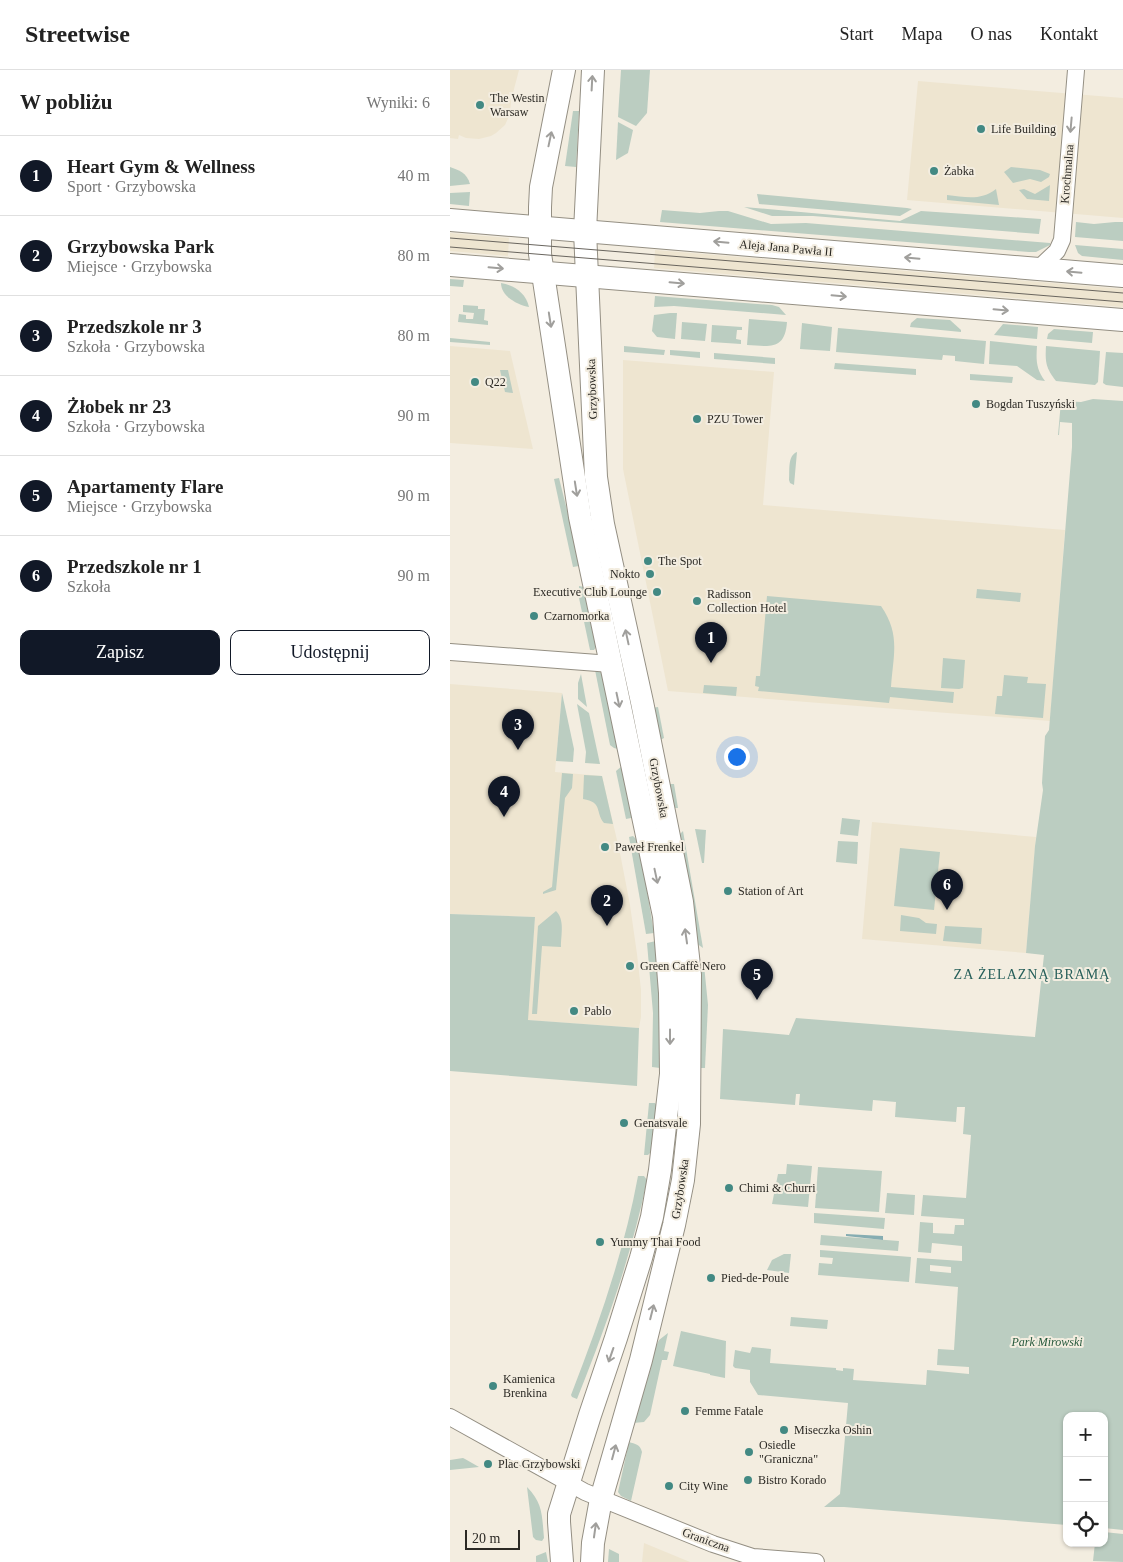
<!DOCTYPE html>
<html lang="pl">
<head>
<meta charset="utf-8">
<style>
	body { margin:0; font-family:"Times New Roman",serif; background:#f6f6f6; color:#222 }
	.controls { position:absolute; right:15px; bottom:15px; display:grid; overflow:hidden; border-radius:10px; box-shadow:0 1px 4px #0004 }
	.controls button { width:45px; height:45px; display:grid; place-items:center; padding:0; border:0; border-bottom:1px solid #e0e0e0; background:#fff; color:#222; font:25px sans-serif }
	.scale { position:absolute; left:15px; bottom:12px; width:55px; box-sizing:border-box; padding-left:5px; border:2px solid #2b2924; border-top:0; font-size:14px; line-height:18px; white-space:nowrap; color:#2b2924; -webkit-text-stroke:4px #f3ede0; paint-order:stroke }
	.you { position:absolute; left:286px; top:686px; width:18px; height:18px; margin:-12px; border:4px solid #fff; border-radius:50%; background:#1a73e8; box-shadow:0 0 0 8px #1a73e833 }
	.badge { display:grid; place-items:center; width:32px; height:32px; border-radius:50%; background:#111827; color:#fff; font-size:16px; font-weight:700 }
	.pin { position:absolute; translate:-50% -41px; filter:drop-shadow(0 1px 2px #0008) }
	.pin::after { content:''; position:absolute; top:26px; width:18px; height:15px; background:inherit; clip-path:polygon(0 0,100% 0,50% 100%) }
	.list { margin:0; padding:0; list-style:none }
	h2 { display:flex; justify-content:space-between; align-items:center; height:65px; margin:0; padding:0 20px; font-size:21px }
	h2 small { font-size:16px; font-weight:400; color:#767676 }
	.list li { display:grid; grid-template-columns:32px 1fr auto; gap:15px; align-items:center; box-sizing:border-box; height:80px; padding:0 20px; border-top:1px solid #e0e0e0 }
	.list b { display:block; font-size:19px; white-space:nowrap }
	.list p { margin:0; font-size:16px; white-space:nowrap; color:#767676 }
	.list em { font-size:16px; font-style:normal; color:#767676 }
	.actions { display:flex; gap:10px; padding:15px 20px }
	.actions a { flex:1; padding:11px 0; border:1px solid #111827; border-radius:10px; text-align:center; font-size:18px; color:#111827 }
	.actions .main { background:#111827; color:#fff }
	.icon { flex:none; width:28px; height:28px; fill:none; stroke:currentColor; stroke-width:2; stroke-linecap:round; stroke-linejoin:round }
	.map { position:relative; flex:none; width:673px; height:1492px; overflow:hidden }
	header { display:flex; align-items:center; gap:30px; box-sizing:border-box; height:70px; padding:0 25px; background:#fff; border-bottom:1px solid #e0e0e0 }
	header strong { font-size:24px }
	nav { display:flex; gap:28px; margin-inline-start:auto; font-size:18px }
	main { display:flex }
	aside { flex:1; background:#fff }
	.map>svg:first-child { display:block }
	.built { fill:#eee5d0 }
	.green { fill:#bbcdc1; fill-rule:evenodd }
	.water { fill:#86adb2 }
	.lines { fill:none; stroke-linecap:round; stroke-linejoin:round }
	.street-casing { stroke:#948f83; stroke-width:18 }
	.secondary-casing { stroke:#948f83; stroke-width:24 }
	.street { stroke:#fff; stroke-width:16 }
	.secondary { stroke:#fff; stroke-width:22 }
	.tram { stroke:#69655e; stroke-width:1 }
	.oneway { stroke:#a09f9c }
	.poi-dot { fill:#428983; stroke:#f3ede0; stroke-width:2 }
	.labels { text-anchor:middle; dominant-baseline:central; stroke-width:4; stroke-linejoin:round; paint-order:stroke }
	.poi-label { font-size:12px; fill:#2b2924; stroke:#f3ede0; text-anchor:start }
	.street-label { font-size:12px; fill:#2b2924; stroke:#f3ede0 }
	.park-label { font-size:12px; font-style:italic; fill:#26593c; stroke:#f3ede0 }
	.neighbourhood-label { font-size:14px; letter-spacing:1px; fill:#265f5a; stroke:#f3ede0 }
</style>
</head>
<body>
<header>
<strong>Streetwise</strong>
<nav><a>Start</a><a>Mapa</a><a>O nas</a><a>Kontakt</a></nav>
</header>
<main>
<aside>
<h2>W pobliżu<small>Wyniki: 6</small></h2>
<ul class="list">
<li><span class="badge">1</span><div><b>Heart Gym &amp; Wellness</b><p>Sport · Grzybowska</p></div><em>40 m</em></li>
<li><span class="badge">2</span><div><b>Grzybowska Park</b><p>Miejsce · Grzybowska</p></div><em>80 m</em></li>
<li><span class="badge">3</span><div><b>Przedszkole nr 3</b><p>Szkoła · Grzybowska</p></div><em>80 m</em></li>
<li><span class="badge">4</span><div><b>Żłobek nr 23</b><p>Szkoła · Grzybowska</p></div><em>90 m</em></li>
<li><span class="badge">5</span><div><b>Apartamenty Flare</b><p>Miejsce · Grzybowska</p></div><em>90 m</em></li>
<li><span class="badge">6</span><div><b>Przedszkole nr 1</b><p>Szkoła</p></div><em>90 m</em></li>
</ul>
<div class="actions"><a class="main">Zapisz</a><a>Udostępnij</a></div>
</aside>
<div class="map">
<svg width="673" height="1492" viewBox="0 0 673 1492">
	<rect width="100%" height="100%" fill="#f3ede0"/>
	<!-- built -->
	<g class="built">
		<polygon points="0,0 69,0 63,23 59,22 61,32 60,44 55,55 46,63 41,66 29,69 16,68 9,65 8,69 0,68"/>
		<polygon points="468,11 673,28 673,148 457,130"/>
		<polygon points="0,163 59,168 58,186 0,181"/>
		<polygon points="205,180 673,219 673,237 204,198"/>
		<polygon points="0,276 60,281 83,379 0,373"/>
		<polygon points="173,290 324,302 313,435 615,460 600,651 218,621 173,399"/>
		<polygon points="0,614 112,623 105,702 152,706 170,783 180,835 187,884 191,920 191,947 189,958 77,950 85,847 0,844"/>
		<polygon points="422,752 586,767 576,883 412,869"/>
		<polygon points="194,1473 240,1492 192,1492"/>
	</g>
	<!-- green -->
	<g class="green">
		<polygon points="171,0 200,0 197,43 186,56 168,47"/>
		<polygon points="123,41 129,41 126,97 115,96"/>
		<polygon points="168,52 183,60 178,83 166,90"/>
		<path d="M0,97C9,100 17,103 20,114L0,116Z"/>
		<polygon points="561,97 590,100 600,104 599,107 591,112 580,109 563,113 554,102"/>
		<polygon points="600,115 599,131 577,129 569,120 574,119 585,124"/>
		<path d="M546,119L549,135L497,130V125C515,127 531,131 546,119Z"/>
		<polygon points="20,122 19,136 0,134 0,123"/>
		<polygon points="307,124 457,138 462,139 450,146 309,134"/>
		<polygon points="294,137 450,151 471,141 591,149 589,164 363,146 322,146"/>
		<polygon points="212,140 250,143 269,141 278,141 321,154 356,153 600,173 600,175 586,182 579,182 210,152"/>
		<polygon points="626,152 644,154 665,152 673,152 673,171 625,167"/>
		<polygon points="625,175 673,179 673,190 632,186 628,183"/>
		<polygon points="0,209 14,210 13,217 0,216"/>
		<path d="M51,213C64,215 76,223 79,237C67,235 51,226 51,213Z"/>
		<polygon points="205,226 322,235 329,237 336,245 224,236 204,237"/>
		<polygon points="13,235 28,236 28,239 35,239 34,250 38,251 38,255 8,252 9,244 16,245 16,249 23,249 24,243 13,242"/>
		<polygon points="220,243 227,243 225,269 207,267 202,261 204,245"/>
		<polygon points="467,248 500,250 511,260 511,262 460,257 461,253"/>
		<path d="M299,249L337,252C335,281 319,276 297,275Z"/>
		<polygon points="232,252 257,254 255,271 231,269"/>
		<polygon points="352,253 382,257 380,281 350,279"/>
		<polygon points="553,254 588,257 587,269 544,265"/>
		<polygon points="262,255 292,257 292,260 287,260 286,269 291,270 291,274 261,272"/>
		<polygon points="388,258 536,271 534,294 505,291 505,286 493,285 492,290 386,282"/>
		<polygon points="604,259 643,262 642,273 597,269 598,264"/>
		<polygon points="0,268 40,272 40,275 0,272"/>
		<path d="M540,271L587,276C586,290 586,299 595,311L587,310L567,296L539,294Z"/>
		<polygon points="174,276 215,280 214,285 174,282"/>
		<path d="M596,276L650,281L648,312L645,315L606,311C596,298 595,293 596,276Z"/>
		<polygon points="220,280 250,282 250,288 220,285"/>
		<polygon points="656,282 673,283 673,317 656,315 653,313"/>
		<polygon points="264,283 325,288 325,294 264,289"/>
		<polygon points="385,293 466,299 466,305 384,299"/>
		<polygon points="50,300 58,300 63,323 55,322"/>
		<polygon points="520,304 563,307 562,313 520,310"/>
		<path d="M643,329L673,331V1460L654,1458V1346H617V1455L394,1437H374L390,1424L398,1333L308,1325L300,1312V1300L285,1298L283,1296L285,1280L300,1283L302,1277L321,1279L320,1293L386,1298V1300L393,1301V1298L404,1299L403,1310L476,1315L477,1300L519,1304V1297L487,1295L488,1279L504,1280L508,1217L465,1213L467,1188L512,1191V1176L482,1173L481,1183L468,1182L470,1152L483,1153V1163L504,1164L505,1155H514V1149L471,1146L473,1125L516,1128L521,1065L513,1064L515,1037H507L506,1052L445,1047L446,1032L423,1030L422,1041L349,1035L350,1024H346L345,1035L270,1029L273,959L339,965L346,948L585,967L594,885L576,883L585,776L593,720L592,713L595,666L599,660L622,377V353L610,352L609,365H608L611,331L631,332ZM480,1195L501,1197V1203L480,1201Z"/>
		<path d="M347,382L344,415L340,413L339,410C340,401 337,386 347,382Z"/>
		<polygon points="109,408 121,456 129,496 123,497 104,409"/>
		<polygon points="129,516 134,517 147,576 144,580 140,580 129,528"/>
		<polygon points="527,519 571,523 570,532 526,528"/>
		<path d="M317,526L431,536C451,565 443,585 441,617L504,622L503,633L440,627L439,633L308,621L309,617L305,616L306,606H310Z"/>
		<polygon points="493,588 515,590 513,618 509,619 491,618"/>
		<polygon points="145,600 152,603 168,679 164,678 160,675"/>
		<polygon points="131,604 137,637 128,629 128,613"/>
		<polygon points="554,605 578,607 577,613 596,614 593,648 545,644 547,626 552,626"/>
		<polygon points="254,615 287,617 286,626 253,623"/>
		<polygon points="112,623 124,679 123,692 106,691"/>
		<polygon points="127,634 139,643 150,694 135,693 136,682"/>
		<polygon points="208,637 214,668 208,671 201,638"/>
		<polygon points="172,696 183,745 181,748 176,749 166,701"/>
		<polygon points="112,703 123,704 122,718 115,728 106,820 93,824 93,822 102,817"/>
		<path d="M134,705L152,706L163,754L154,753C145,742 153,732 133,729Z"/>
		<polygon points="219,714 224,714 228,738 224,738"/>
		<polygon points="392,748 410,750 408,766 390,764"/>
		<polygon points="245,759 256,760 254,793 252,793"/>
		<polygon points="233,761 253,878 246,873 230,764"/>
		<polygon points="183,766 189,772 204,863 196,864 179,767"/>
		<polygon points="388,771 408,772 407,794 386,792"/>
		<polygon points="450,778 490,782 484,840 444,836"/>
		<path d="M106,841C115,850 111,864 111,877L92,876L87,944H82L88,856Z"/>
		<polygon points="0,844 85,847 78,950 189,958 187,1016 0,1001"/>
		<polygon points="451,845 469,848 476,853 487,854 486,864 450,861"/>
		<polygon points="495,856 532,858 531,874 493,871"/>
		<polygon points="206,871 210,944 210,998 202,997 203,943 197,873"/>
		<polygon points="249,895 254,895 258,935 255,998 249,998"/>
		<polygon points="199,1033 205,1033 207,1036 202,1081 198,1085 194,1085"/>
		<polygon points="337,1094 362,1096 358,1137 322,1134 328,1104 336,1104"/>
		<polygon points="368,1097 432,1101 429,1142 365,1138"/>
		<path d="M188,1106H194L197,1110C181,1188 156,1256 127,1329L122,1327L121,1325C149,1253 174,1182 188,1106Z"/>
		<polygon points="437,1123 465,1125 464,1145 435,1143"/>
		<polygon points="364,1143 435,1148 434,1159 364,1153"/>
		<polygon points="371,1165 449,1171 448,1181 370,1175"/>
		<polygon points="370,1180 461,1187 459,1212 368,1205 369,1193 382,1194 383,1188 370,1187"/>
		<polygon points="334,1184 341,1184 339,1203 317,1200 322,1190"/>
		<polygon points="341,1247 378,1250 377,1259 340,1256"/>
		<polygon points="231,1261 276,1271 275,1308 260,1305 260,1304 223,1296"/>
		<polygon points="218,1263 214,1281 219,1282 217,1290 212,1290 200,1345 194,1352 183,1353 206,1276 209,1270"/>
		<path d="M179,1372C185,1374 190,1374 192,1382L181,1431L171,1426L168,1422Z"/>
		<polygon points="13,1388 15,1389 29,1397 0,1400 0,1390"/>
		<path d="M77,1417C93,1433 92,1446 94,1468L92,1471L86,1470L83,1467Z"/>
		<polygon points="654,1462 673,1464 673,1492 643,1491 645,1473 654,1473"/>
		<polygon points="159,1479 169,1484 169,1492 158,1492"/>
		<polygon points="96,1482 98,1492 86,1492 86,1486"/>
	</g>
	<!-- water -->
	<polygon class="water" points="396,1164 433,1166 433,1170 396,1166"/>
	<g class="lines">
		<defs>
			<g id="street">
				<polyline points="588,199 607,181 612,170 626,0"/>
				<polyline points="0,582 161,594"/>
				<polyline points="0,1347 135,1422 263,1474 303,1487 366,1492"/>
			</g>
			<g id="secondary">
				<polyline points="0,150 673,206"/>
				<polyline points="0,195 673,250"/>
				<polyline points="112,1492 109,1452 109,1444 140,1345 166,1268 191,1188 202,1147 210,1100 221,1004 220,923 214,846 130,447 90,184 90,137 91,117 114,0"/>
				<polyline points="142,1492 143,1473 151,1429 191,1290 224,1155 233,1110 239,1054 240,905 232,832 192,632 153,454 146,407 135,161 143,0"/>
			</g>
		</defs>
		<!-- street casing -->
		<use href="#street" class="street-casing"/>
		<!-- secondary casing -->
		<use href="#secondary" class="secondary-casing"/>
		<!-- street -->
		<use href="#street" class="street"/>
		<!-- secondary -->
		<use href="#secondary" class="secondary"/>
		<!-- tram -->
		<g class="tram">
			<polyline points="0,168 673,223"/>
			<polyline points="0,177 673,232"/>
		</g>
	</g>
	<!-- one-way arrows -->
	<defs><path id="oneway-shaft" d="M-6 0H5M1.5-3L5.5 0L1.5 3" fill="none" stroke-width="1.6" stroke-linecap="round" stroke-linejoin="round" transform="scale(1.25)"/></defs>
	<g class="oneway">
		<use href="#oneway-shaft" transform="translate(142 13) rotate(-87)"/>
		<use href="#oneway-shaft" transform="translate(621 55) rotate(95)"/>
		<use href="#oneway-shaft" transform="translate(100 69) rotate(-78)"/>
		<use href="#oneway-shaft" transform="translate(271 172) rotate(-175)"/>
		<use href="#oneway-shaft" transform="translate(462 188) rotate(-175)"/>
		<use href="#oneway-shaft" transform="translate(46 198) rotate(5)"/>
		<use href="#oneway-shaft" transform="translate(624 202) rotate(-175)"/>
		<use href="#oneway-shaft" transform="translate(227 213) rotate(5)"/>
		<use href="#oneway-shaft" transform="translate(389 226) rotate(5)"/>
		<use href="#oneway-shaft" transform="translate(551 240) rotate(5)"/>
		<use href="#oneway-shaft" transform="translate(100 250) rotate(81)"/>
		<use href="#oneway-shaft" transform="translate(126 419) rotate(81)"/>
		<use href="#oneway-shaft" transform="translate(177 567) rotate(-102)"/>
		<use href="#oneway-shaft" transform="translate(168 630) rotate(78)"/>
		<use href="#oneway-shaft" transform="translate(206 806) rotate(78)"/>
		<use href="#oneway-shaft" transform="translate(236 866) rotate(-98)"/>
		<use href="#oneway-shaft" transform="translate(220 967) rotate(90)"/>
		<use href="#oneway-shaft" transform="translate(202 1242) rotate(-76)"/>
		<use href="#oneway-shaft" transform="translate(161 1285) rotate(109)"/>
		<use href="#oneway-shaft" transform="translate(164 1382) rotate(-75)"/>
		<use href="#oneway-shaft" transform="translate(145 1460) rotate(-82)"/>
	</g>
	<!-- markers -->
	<g class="poi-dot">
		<circle cx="30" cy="35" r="5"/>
		<circle cx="531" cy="59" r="5"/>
		<circle cx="484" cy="101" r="5"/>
		<circle cx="25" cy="312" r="5"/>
		<circle cx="526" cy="334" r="5"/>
		<circle cx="247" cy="349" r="5"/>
		<circle cx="198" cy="491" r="5"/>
		<circle cx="200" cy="504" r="5"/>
		<circle cx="207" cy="522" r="5"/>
		<circle cx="247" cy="531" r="5"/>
		<circle cx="84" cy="546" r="5"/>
		<circle cx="155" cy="777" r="5"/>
		<circle cx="278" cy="821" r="5"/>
		<circle cx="180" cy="896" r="5"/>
		<circle cx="124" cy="941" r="5"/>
		<circle cx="174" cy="1053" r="5"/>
		<circle cx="279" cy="1118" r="5"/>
		<circle cx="150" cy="1172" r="5"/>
		<circle cx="261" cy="1208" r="5"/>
		<circle cx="43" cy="1316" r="5"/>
		<circle cx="235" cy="1341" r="5"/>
		<circle cx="334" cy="1360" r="5"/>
		<circle cx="299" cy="1382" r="5"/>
		<circle cx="38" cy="1394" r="5"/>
		<circle cx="298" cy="1410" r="5"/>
		<circle cx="219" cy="1416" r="5"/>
	</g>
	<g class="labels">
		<!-- poi labels -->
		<g class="poi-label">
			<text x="40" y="28">The Westin<tspan x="40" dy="14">Warsaw</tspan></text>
			<text x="541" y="59">Life Building</text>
			<text x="494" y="101">Żabka</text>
			<text x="35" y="312">Q22</text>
			<text x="536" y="334">Bogdan Tuszyński</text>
			<text x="257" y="349">PZU Tower</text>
			<text x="208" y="491">The Spot</text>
			<text x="190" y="504" text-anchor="end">Nokto</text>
			<text x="197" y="522" text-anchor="end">Executive Club Lounge</text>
			<text x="257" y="524">Radisson<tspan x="257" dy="14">Collection Hotel</tspan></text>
			<text x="94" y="546">Czarnomorka</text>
			<text x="165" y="777">Paweł Frenkel</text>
			<text x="288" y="821">Station of Art</text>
			<text x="190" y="896">Green Caffè Nero</text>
			<text x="134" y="941">Pablo</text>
			<text x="184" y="1053">Genatsvale</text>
			<text x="289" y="1118">Chimi &amp; Churri</text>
			<text x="160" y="1172">Yummy Thai Food</text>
			<text x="271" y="1208">Pied-de-Poule</text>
			<text x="53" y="1309">Kamienica<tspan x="53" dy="14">Brenkina</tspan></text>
			<text x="245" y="1341">Femme Fatale</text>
			<text x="344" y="1360">Miseczka Oshin</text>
			<text x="309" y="1375">Osiedle<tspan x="309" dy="14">"Graniczna"</tspan></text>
			<text x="48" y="1394">Plac Grzybowski</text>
			<text x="308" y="1410">Bistro Korado</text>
			<text x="229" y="1416">City Wine</text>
		</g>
		<!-- street labels -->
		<g class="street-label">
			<text transform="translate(617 104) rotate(-85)">Krochmalna</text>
			<text transform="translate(336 178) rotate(5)">Aleja Jana Pawła II</text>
			<text transform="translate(142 319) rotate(-92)">Grzybowska</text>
			<text transform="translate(209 718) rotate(79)">Grzybowska</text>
			<text transform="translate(230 1119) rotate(-81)">Grzybowska</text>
			<text transform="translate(256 1470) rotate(20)">Graniczna</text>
		</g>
		<!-- park labels -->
		<g class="park-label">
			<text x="597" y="1272">Park Mirowski</text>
		</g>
		<!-- neighbourhood labels -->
		<g class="neighbourhood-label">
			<text x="582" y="904">ZA ŻELAZNĄ BRAMĄ</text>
		</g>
	</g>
</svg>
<div class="controls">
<button>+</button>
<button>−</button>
<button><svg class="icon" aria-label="locate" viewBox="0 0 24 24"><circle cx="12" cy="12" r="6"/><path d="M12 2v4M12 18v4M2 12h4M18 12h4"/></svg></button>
</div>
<div class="scale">20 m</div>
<div class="you"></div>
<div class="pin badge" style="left:261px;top:593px">1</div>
<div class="pin badge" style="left:157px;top:856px">2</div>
<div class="pin badge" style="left:68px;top:680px">3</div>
<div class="pin badge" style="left:54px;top:747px">4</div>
<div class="pin badge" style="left:307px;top:930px">5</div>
<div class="pin badge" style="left:497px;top:840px">6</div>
</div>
</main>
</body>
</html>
